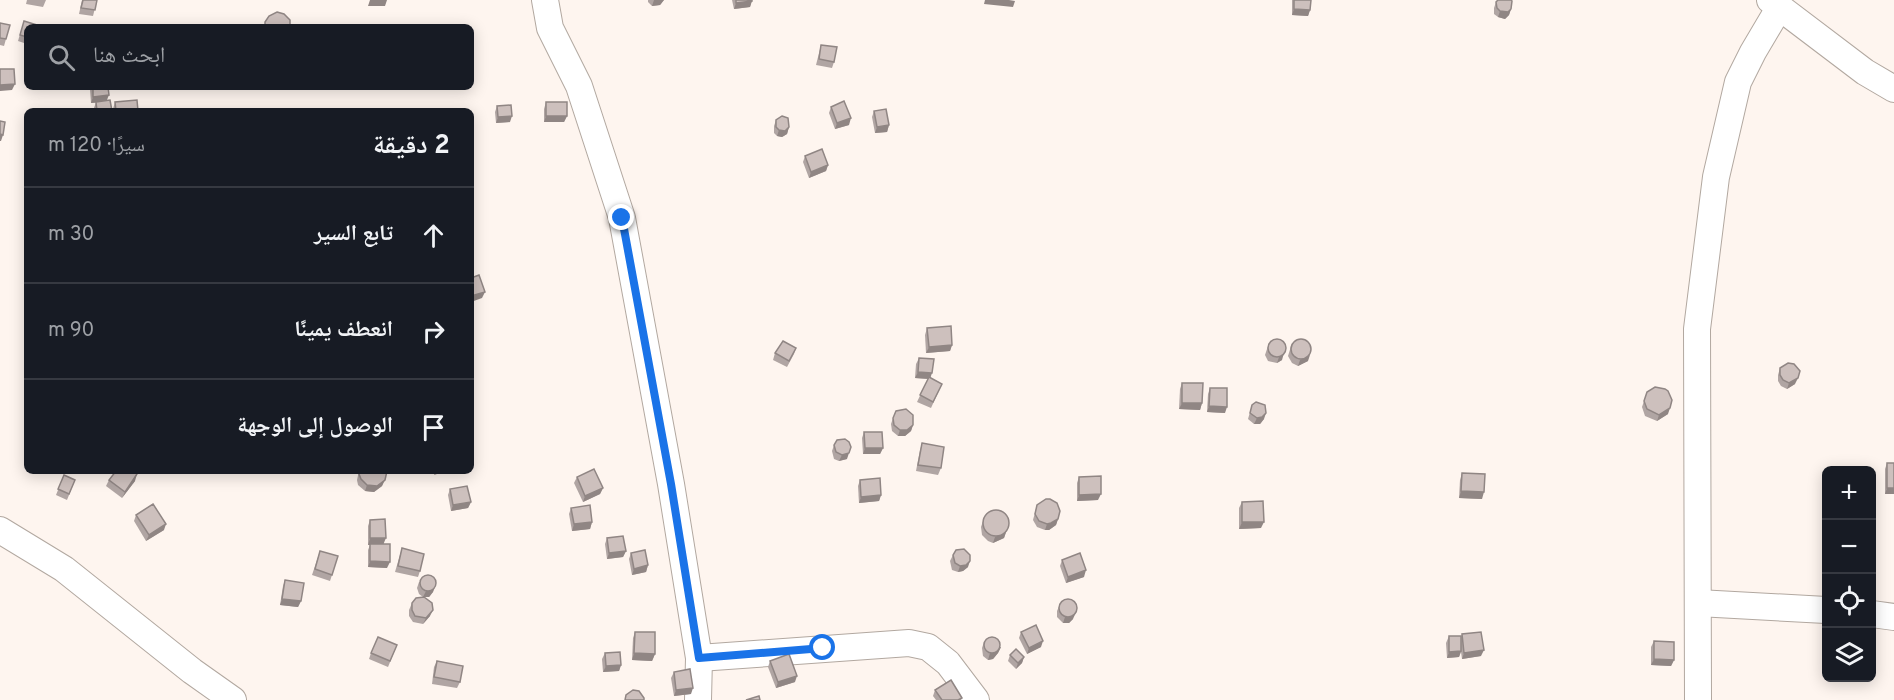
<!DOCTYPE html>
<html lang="ar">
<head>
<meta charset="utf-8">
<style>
	body { margin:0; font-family:Overpass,"Noto Naskh Arabic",sans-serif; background:#242831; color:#f1f3f6; direction:rtl }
	.controls { position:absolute; right:18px; bottom:18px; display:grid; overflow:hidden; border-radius:9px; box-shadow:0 3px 15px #0003 }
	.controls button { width:54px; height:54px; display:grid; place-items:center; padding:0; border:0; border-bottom:2px solid #363941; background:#171b24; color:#f1f3f6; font:30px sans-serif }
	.stop { position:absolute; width:18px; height:18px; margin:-14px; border:4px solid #1a73e8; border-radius:50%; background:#fff }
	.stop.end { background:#1a73e8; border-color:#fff; box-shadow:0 2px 6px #0008 }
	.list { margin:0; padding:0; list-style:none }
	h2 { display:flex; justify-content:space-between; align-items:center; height:78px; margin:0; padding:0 24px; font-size:26px }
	h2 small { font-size:20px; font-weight:400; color:#9ea1a6 }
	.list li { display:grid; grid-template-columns:39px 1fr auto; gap:18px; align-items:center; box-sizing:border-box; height:96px; padding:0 24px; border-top:2px solid #363941 }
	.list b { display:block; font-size:22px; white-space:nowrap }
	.list em { font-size:20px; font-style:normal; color:#9ea1a6 }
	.icon { flex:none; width:33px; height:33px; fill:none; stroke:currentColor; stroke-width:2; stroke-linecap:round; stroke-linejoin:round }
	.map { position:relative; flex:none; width:1894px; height:700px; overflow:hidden; direction:ltr }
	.search { position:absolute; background:#171b24; box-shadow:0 3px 15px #0003; left:24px; top:24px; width:450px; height:66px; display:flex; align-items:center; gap:15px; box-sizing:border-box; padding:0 21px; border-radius:9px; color:#9ea1a6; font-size:22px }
	.panel { position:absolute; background:#171b24; box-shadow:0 3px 15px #0003; left:24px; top:108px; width:450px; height:366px; border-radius:9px; direction:rtl }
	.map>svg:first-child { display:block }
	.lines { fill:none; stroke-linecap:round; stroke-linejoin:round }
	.minor-casing { stroke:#b2a8a0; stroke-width:28 }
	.minor { stroke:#fff; stroke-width:26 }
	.wall { fill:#b0a5a3 }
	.shaded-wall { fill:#908684 }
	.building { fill:#cdc0bd; stroke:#908684; stroke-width:1.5 }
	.route { stroke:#1a73e8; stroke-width:8 }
</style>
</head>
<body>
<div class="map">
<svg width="1894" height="700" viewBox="0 0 1894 700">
	<rect width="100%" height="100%" fill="#fef5ef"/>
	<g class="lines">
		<defs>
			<g id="minor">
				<polyline points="545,0 550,28 579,86 622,218 671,484 699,658 698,700"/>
				<polyline points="1770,0 1865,72 1894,89"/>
				<polyline points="0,530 64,569 192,671 233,700"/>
				<polyline points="1698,603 1826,610"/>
				<polyline points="1872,614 1894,617"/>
				<polyline points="699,658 909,643 928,647 948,663 976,700"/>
				<polyline points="1698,700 1697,329 1716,177 1738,82 1753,52 1779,8"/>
			</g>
		</defs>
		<!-- minor casing -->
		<use href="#minor" class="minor-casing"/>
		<!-- minor -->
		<use href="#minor" class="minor"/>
	</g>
	<!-- wall -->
	<g class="wall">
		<polygon points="27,0 46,0 43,7 26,4"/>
		<polygon points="82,0 97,0 93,16 79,14"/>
		<polygon points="648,0 664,0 660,5 652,6 648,2"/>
		<polygon points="732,0 752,0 750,7 734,9"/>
		<polygon points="1292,0 1311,0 1310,10 1308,16 1292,15"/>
		<polygon points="1496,2 1511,9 1509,15 1505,19 1498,17 1494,14 1494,8"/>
		<polygon points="24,21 27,27 27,44 18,41"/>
		<polygon points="0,23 6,39 4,46 0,45"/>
		<polygon points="821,45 834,62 832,68 816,65"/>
		<polygon points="91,87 108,87 107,101 112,111 94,111 94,108 96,102 91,103 90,89"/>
		<polygon points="115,102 138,111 113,111 113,109"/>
		<polygon points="546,102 567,116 564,122 544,122 544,109"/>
		<polygon points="497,106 510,122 496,123 495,112"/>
		<polygon points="831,107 849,125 835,129 829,113"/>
		<polygon points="874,111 889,125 887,132 875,133 872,117"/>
		<polygon points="776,120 789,127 787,134 782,137 777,136 774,133 774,126"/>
		<polygon points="805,156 828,165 826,171 809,178 803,162"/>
		<polygon points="927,328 952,345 950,351 926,353 925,335"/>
		<polygon points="1269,343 1282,360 1277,363 1268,361 1265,355"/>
		<polygon points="1292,343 1308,361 1298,366 1292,363 1288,356"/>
		<polygon points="796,348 794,354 787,367 773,360 775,353"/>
		<polygon points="919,358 931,378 942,384 931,408 917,402 928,379 915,378 916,364"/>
		<polygon points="1780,368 1795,384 1787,389 1781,386 1778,381 1778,375"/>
		<polygon points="1182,383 1202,403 1200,410 1179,409 1180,389"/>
		<polygon points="1210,388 1225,413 1207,412 1208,394"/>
		<polygon points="1647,392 1668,414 1657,421 1645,416 1642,407"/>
		<polygon points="1252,405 1264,419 1260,424 1254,424 1248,419"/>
		<polygon points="893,418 913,425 911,431 905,436 898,436 892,431 891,424"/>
		<polygon points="864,432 883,448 880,454 863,454 862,438"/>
		<polygon points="922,443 941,468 938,475 916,471 920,450"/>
		<polygon points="834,445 847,459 839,461 834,459 832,451"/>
		<polygon points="1887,463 1894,494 1885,494 1885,469"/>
		<polygon points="359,471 387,471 382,486 374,492 365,491 358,485 357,480"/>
		<polygon points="1462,473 1482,499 1459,498 1460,480"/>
		<polygon points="64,475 75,480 67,500 56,495"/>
		<polygon points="577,477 603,488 600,494 583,502 574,483"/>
		<polygon points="1079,477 1098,500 1077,501 1077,483"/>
		<polygon points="109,480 135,481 122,498 106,486"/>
		<polygon points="860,480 881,495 879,501 859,503 858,486"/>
		<polygon points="450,489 471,502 468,508 451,511 448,495"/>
		<polygon points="1242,502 1261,528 1239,529 1239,508"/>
		<polygon points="1037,505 1058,519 1056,525 1049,530 1045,530 1037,527 1033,520"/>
		<polygon points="571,508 592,522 590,529 572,531 569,514"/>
		<polygon points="136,515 164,530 146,541 134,521"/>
		<polygon points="370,520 384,544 387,568 368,567 368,550 370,545 368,545 368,526"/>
		<polygon points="983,521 1009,524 1004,538 993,543 988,541 982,535 981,527"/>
		<polygon points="607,538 626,551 623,557 607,559 605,544"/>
		<polygon points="402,548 420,571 418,577 395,572"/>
		<polygon points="320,551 332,575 330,581 312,575"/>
		<polygon points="631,553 648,565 646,572 632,575 629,559"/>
		<polygon points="953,555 968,567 963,571 958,572 952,570 950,561"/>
		<polygon points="1062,560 1084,577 1066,583 1060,566"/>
		<polygon points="285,580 301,601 298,607 280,605 283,586"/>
		<polygon points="419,582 435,586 433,592 429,597 423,597 419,594 417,588"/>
		<polygon points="412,603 430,616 423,624 413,622 409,616 409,610"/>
		<polygon points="1060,604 1073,619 1069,623 1063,623 1057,617 1057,611"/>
		<polygon points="635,632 655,654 652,661 632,660 633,638"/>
		<polygon points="1021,632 1041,647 1027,654 1019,638"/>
		<polygon points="1462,634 1481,656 1462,659 1461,652 1459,657 1447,658 1446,643 1449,636 1461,637"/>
		<polygon points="1654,641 1674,660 1671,666 1651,665 1651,647"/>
		<polygon points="984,642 1001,647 998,653 993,659 988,660 983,656 982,648"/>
		<polygon points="397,645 388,667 369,659 371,653"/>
		<polygon points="605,653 621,665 619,671 603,672 602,659"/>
		<polygon points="1010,655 1024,657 1022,663 1016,669 1008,661"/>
		<polygon points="437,661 460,682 457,688 432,684 434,667"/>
		<polygon points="770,661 795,682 776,688 768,667"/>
		<polygon points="674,672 691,694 674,696 671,678"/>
		<polygon points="935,690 962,698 961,700 936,700 933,696"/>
	</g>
	<!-- shaded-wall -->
	<g class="shaded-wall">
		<polygon points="370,0 387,0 385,6 368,6"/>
		<polygon points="654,0 664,0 660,5 652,6"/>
		<polygon points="985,0 1009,0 1015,1 1013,7 984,4"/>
		<polygon points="752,1 750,7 734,9 736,3"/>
		<polygon points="1294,9 1310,10 1308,16 1292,15"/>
		<polygon points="1511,9 1509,15 1505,19 1498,17 1500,11"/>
		<polygon points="15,84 12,90 0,91 0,85"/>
		<polygon points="109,95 106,102 91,103 93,97"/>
		<polygon points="512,116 510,122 496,123 498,117"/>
		<polygon points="546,116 567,116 564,122 544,122"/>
		<polygon points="851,118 849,125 835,129 837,123"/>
		<polygon points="889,125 887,132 875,133 877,127"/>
		<polygon points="789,127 787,134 782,137 777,136 779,130"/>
		<polygon points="0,134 3,135 1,141 0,141"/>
		<polygon points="828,165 826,171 809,178 811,172"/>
		<polygon points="485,292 482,298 471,302 471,296"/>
		<polygon points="952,345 950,351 926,353 929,347"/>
		<polygon points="1284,353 1282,360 1277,363 1279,357"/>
		<polygon points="1310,355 1308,361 1298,366 1300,360"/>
		<polygon points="918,372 932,373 930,379 915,378"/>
		<polygon points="1798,378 1795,384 1787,389 1789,383"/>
		<polygon points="1182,403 1202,403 1200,410 1179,409"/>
		<polygon points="1209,406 1227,407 1225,413 1207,412"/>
		<polygon points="1670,408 1668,414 1657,421 1659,415"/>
		<polygon points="1266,413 1264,419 1260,424 1254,424 1257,418"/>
		<polygon points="913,425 911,431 905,436 898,436 900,430"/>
		<polygon points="865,448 883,448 880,454 863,454"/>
		<polygon points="849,453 847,459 839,461 842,455"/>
		<polygon points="436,471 446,471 434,475"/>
		<polygon points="137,474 135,481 122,498 125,492"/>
		<polygon points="385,480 382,486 374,492 365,491 367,485"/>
		<polygon points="603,488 600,494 583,502 585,496"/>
		<polygon points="1887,488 1894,488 1894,494 1885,494"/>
		<polygon points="1461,491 1484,492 1482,499 1459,498"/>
		<polygon points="1101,494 1098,500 1077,501 1079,495"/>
		<polygon points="881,495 879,501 859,503 861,497"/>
		<polygon points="471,502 468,508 451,511 453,505"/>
		<polygon points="1058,519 1056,525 1049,530 1045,530 1047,524"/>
		<polygon points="592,522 590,529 572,531 574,524"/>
		<polygon points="1242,522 1264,522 1261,528 1239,529"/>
		<polygon points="166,524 164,530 146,541 149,535"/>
		<polygon points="1006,532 1004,538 993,543 995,537"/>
		<polygon points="370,538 386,538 383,545 368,545"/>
		<polygon points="626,551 623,557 607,559 609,553"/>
		<polygon points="370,561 390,562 387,568 368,567"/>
		<polygon points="970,561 968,567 963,571 958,572 960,566"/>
		<polygon points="648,565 646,572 632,575 634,569"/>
		<polygon points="1086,570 1084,577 1066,583 1068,577"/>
		<polygon points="435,586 433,592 429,597 423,597 426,591"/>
		<polygon points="282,599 301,601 298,607 280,605"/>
		<polygon points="433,610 430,616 423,624 426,618"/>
		<polygon points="1076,612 1073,619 1069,623 1063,623 1065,617"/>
		<polygon points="1043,641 1041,647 1027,654 1029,648"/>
		<polygon points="1001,647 998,653 993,659 988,660 990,653"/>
		<polygon points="1484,650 1481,656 1462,659 1464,653"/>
		<polygon points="1461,651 1459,657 1447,658 1449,652"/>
		<polygon points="634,653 655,654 652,661 632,660"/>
		<polygon points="1024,657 1022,663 1016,669 1018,663"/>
		<polygon points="1654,659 1674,660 1671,666 1651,665"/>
		<polygon points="621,665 619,671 603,672 606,666"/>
		<polygon points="797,676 795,682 776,688 778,682"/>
		<polygon points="693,688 691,694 674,696 676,690"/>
	</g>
	<!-- building -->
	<g class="building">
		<polygon points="83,0 97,0 95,10 81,8"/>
		<polygon points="736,0 752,0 752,1 736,3"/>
		<polygon points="1294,0 1311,0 1310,10 1294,9"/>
		<polygon points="1498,0 1511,0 1512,1 1511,9 1508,12 1500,11 1497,8 1496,2"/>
		<polygon points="277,12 284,14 290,20 290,27 265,27 265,22 269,16"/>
		<polygon points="24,21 37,25 36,27 27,27 27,37 20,35"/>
		<polygon points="0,23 10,25 6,39 0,38"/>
		<polygon points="821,45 837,47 834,62 819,59"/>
		<polygon points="0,69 14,69 15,84 0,85"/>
		<polygon points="93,87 108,87 109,95 93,97"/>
		<polygon points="110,100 112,111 97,111 96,102"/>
		<polygon points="137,100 138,111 116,111 115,102"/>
		<polygon points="844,101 851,118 837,123 831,107"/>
		<rect x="546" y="102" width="21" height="14"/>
		<polygon points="511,105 512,116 498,117 497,106"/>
		<polygon points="886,109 889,125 877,127 874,111"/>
		<polygon points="782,116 788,118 789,127 785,131 779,130 776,127 776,120"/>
		<polygon points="0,121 5,122 3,135 0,134"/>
		<polygon points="822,149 828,165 811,172 805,156"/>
		<polygon points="479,275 485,292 471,296 471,278"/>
		<polygon points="951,326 952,345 929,347 927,328"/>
		<circle cx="1301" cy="349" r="10"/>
		<circle cx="1277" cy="348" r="9"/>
		<polygon points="783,341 796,348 789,361 775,353"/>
		<polygon points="919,358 934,359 932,373 918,372"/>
		<polygon points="1788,363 1794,364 1800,371 1798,378 1789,383 1783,380 1780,375 1780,368"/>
		<polygon points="929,377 942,384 933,402 920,395"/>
		<polygon points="1182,383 1203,383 1202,403 1182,403"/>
		<polygon points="1655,387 1665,389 1668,391 1672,400 1670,408 1659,415 1647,409 1644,401 1647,392"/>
		<polygon points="1210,388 1227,388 1227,407 1209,406"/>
		<polygon points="1256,402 1265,405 1266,413 1262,417 1257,418 1250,413 1252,405"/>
		<polygon points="906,409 913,415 913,425 907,430 900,430 894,425 893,418 896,411"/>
		<polygon points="864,432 882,432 883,448 865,448"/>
		<polygon points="845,439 849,442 851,447 849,453 842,455 836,452 834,445 837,440"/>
		<polygon points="922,443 944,447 941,468 918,465"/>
		<rect x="1887" y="463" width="7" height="25"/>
		<polygon points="594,469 603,488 585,496 577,477"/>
		<polygon points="116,471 133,471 137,474 125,492 109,480"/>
		<polygon points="360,471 387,471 385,480 377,486 367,485 361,479 359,474"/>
		<polygon points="1462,473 1485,474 1484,492 1461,491"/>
		<polygon points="64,475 75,480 69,494 58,489"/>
		<polygon points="1101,476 1101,494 1079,495 1079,477"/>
		<polygon points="880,478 881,495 861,497 860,480"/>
		<polygon points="467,486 471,502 453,505 450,489"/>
		<polygon points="1046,499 1050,499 1057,503 1060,511 1058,519 1051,523 1047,524 1039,521 1035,514 1037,505"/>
		<polygon points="1263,501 1264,522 1242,522 1242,502"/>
		<polygon points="153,504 166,524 149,535 136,515"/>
		<polygon points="590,505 592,522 574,524 571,508"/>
		<circle cx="996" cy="523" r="13"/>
		<polygon points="385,519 386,538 370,538 370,520"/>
		<polygon points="623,536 626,551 609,553 607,538"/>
		<polygon points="370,544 390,544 390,562 370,561"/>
		<polygon points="402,548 424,554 420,571 398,566"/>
		<polygon points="964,549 970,555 970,561 966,565 960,566 955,563 953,555 956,550"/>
		<polygon points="645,550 648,565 634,569 631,553"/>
		<polygon points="320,551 338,556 332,575 315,569"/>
		<polygon points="1080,553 1086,570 1068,577 1062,560"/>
		<circle cx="428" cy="583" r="8"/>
		<polygon points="285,580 304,583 301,601 282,599"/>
		<polygon points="424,597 432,603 433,610 426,618 415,616 412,610 412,603 416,598"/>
		<circle cx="1068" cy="608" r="9"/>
		<polygon points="1036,625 1043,641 1029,648 1021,632"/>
		<polygon points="635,632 655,632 655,654 634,653"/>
		<polygon points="1481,632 1484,650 1464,653 1462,634"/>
		<polygon points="1449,636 1461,636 1461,651 1449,652"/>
		<polygon points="378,637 397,645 390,661 371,653"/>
		<circle cx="992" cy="645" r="8"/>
		<polygon points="1654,641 1674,642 1674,660 1654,659"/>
		<polygon points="1016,649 1024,657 1018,663 1010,655"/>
		<polygon points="620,652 621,665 606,666 605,653"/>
		<polygon points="789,654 797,676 778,682 770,661"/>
		<polygon points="437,661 463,666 460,682 434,677"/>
		<polygon points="690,669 693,688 676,690 674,672"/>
		<polygon points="951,680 962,698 958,700 942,700 935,690"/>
		<polygon points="633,690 639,691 644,698 644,700 625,700 626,695"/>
		<polygon points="759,696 760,700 746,700"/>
	</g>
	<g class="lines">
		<!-- route -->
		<polyline class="route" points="622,218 671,484 699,658 823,648"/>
	</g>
</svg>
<div class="controls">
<button>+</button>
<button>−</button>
<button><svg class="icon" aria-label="locate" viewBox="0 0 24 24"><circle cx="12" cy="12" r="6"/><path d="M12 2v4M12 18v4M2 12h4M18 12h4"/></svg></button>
<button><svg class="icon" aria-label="layers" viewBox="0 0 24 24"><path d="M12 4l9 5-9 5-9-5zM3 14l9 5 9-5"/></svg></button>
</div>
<div class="stop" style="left:823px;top:648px"></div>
<div class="stop end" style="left:622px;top:218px"></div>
<div class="search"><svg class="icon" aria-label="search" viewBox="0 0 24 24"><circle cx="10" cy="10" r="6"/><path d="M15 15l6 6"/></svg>ابحث هنا</div>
<section class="panel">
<h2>2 دقيقة<small>سيرًا · 120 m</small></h2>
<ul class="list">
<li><svg class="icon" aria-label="ahead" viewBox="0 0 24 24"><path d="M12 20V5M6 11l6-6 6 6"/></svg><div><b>تابع السير</b></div><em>30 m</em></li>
<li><svg class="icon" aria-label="right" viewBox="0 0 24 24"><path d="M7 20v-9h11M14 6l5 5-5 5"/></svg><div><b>انعطف يمينًا</b></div><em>90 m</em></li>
<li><svg class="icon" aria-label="arrive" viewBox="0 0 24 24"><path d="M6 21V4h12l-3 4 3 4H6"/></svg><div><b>الوصول إلى الوجهة</b></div></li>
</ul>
</section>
</div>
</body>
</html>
